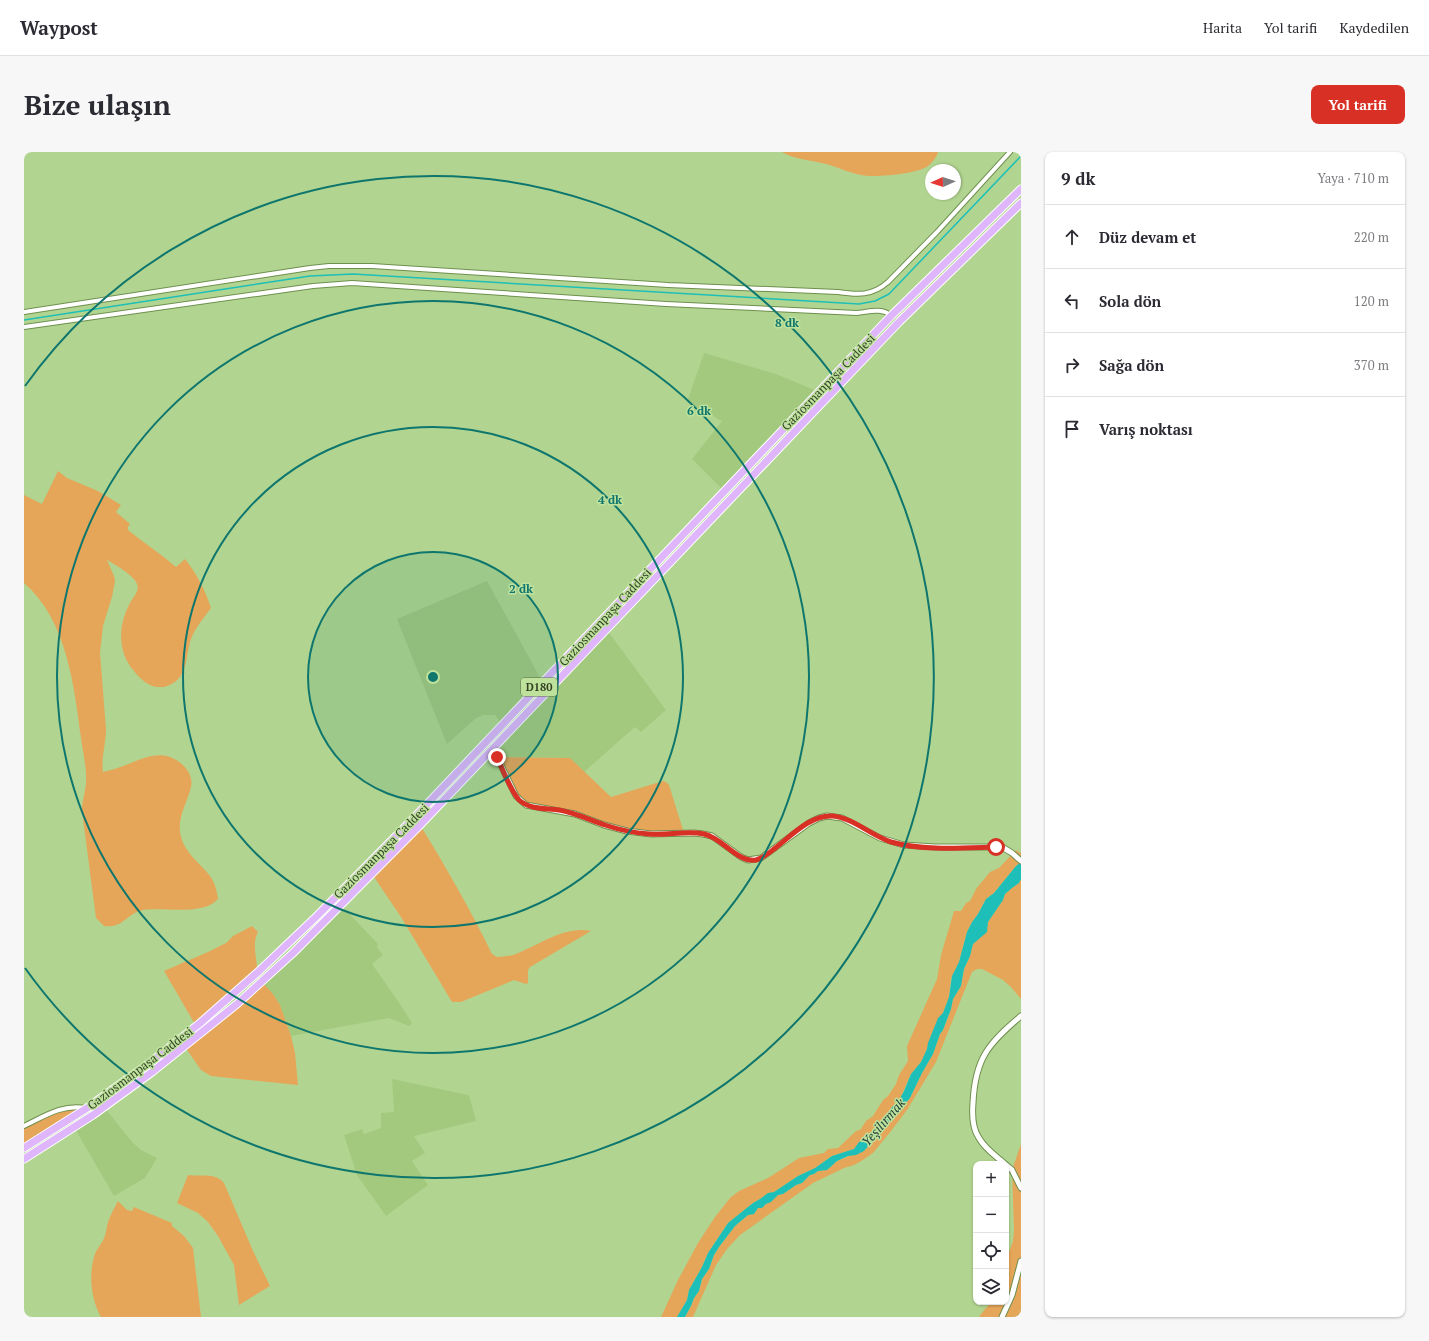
<!DOCTYPE html>
<html lang="tr">
<head>
<meta charset="utf-8">
<style>
	body { margin:0; font-family:"PT Serif",serif; background:#f7f7f7; color:#2b2b33 }
	.controls { position:absolute; right:12px; bottom:12px; display:grid; overflow:hidden; border-radius:8px; box-shadow:0 1px 3px #0004 }
	.controls button { width:36px; height:36px; display:grid; place-items:center; padding:0; border:0; border-bottom:1px solid #e1e1e2; background:#fff; color:#2b2b33; font:20px sans-serif }
	.compass { position:absolute; left:901px; top:12px; width:36px; height:36px; border-radius:50%; background:#fff; box-shadow:0 1px 3px #0004; rotate:267deg }
	.stop { position:absolute; width:12px; height:12px; margin:-9px; border:3px solid #d93025; border-radius:50%; background:#fff }
	.stop.end { background:#d93025; border-color:#fff; box-shadow:0 1px 4px #0008 }
	.list { margin:0; padding:0; list-style:none }
	h2 { display:flex; justify-content:space-between; align-items:center; height:52px; margin:0; padding:0 16px; font-size:17px }
	h2 small { font-size:13px; font-weight:400; color:#7c7c81 }
	.list li { display:grid; grid-template-columns:26px 1fr auto; gap:12px; align-items:center; box-sizing:border-box; height:64px; padding:0 16px; border-top:1px solid #e1e1e2 }
	.list b { display:block; font-size:15px; white-space:nowrap }
	.list em { font-size:13px; font-style:normal; color:#7c7c81 }
	.icon { flex:none; width:22px; height:22px; fill:none; stroke:currentColor; stroke-width:2; stroke-linecap:round; stroke-linejoin:round }
	.map { position:relative; flex:none; width:997px; height:1165px; overflow:hidden; border-radius:8px }
	header { display:flex; align-items:center; gap:24px; box-sizing:border-box; height:56px; padding:0 20px; background:#fff; border-bottom:1px solid #e1e1e2 }
	header strong { font-size:19px }
	nav { display:flex; gap:22px; margin-inline-start:auto; font-size:14px }
	.intro { display:flex; align-items:center; justify-content:space-between; box-sizing:border-box; height:96px; padding:0 24px }
	h1 { margin:0; font-size:28px }
	.button { padding:10px 18px; border-radius:8px; background:#d93025; color:#fff; font-size:14px; font-weight:700 }
	main { display:flex; gap:24px; padding:0 24px }
	aside { flex:1; background:#fff; border-radius:8px; box-shadow:0 1px 3px #0004 }
	.map>svg:first-child { display:block }
	.built { fill:#a3c97f }
	.green { fill:#e5a659 }
	.water { fill:#1dbfb8 }
	.lines { fill:none; stroke-linecap:round; stroke-linejoin:round }
	.stream { stroke:#1dbfb8; stroke-width:1.5 }
	.minor-casing { stroke:#6f8f4e; stroke-width:6 }
	.tertiary-casing { stroke:#6f8f4e; stroke-width:7 }
	.trunk-casing { stroke:#fff; stroke-width:9 }
	.minor { stroke:#fff; stroke-width:4 }
	.tertiary { stroke:#fff; stroke-width:5 }
	.trunk { stroke:#dfb6fc; stroke-width:7 }
	.route { stroke:#d93025; stroke-width:5 }
	.ring { fill:none; stroke:#0f766e; stroke-width:2 }
	.labels { text-anchor:middle; dominant-baseline:central; stroke-width:3; stroke-linejoin:round; paint-order:stroke }
	.shield { fill:#bee29c; stroke:#5c7148; stroke-width:1 }
	.shield-label { font-size:11px; font-weight:bold; fill:#324024 }
	.street-label { font-size:12px; fill:#324024; stroke:#bee29c }
	.water-label { font-size:13px; font-style:italic; fill:#1d3c3a; stroke:#bee29c }
	.centre { fill:#0f766e; stroke:#bee29c; stroke-width:2 }
	.ring-label { font-size:12px; text-anchor:middle; font-weight:bold; fill:#0f766e; stroke:#bee29c; stroke-width:3; stroke-linejoin:round; paint-order:stroke }
</style>
</head>
<body>
<header>
<strong>Waypost</strong>
<nav><a>Harita</a><a>Yol tarifi</a><a>Kaydedilen</a></nav>
</header>
<div class="intro"><h1>Bize ulaşın</h1><a class="button">Yol tarifi</a></div>
<main>
<div class="map">
<svg width="997" height="1165" viewBox="0 0 997 1165">
	<rect width="100%" height="100%" fill="#b1d590"/>
	<!-- built -->
	<g class="built">
		<polygon points="680,201 752,222 795,240 700,339 668,307 698,269 663,250"/>
		<polygon points="463,429 519,531 478,573 471,563 460,563 452,566 423,592 373,467"/>
		<polygon points="583,478 642,558 617,580 611,575 560,620 546,606 473,605 469,597"/>
		<polygon points="317,753 354,792 353,795 359,803 348,812 376,852 388,871 385,874 365,866 267,884 256,853 238,830"/>
		<polygon points="368,927 445,943 452,969 390,984 401,1001 388,1009 404,1033 362,1064 333,1023 320,983 338,977 340,982 357,976 357,961 370,960"/>
		<polygon points="80,955 109,991 117,998 133,1006 121,1026 90,1044 50,975"/>
	</g>
	<!-- green -->
	<g class="green">
		<path d="M758,0H914C913,5 908,11 904,14C893,22 850,26 837,23C825,21 814,15 802,12C787,8 772,8 758,0Z"/>
		<path d="M34,319L43,326L74,339L97,353L92,360L106,372L104,375V378C120,391 137,402 152,415L161,407C173,422 181,438 187,456C179,467 170,477 166,490C163,501 163,515 156,525C151,531 143,536 135,535C125,535 116,527 110,519C93,500 94,473 106,451C109,445 116,439 113,432C111,424 90,412 83,408L90,424L91,429L88,445L79,474L76,501L82,577C82,592 77,605 79,620C86,618 95,616 102,613C122,605 140,596 159,613C165,619 169,627 167,635C163,652 152,667 157,685C161,701 176,711 186,724C191,731 193,739 194,747C180,764 139,755 119,758C103,761 99,777 80,774L72,766L58,659C58,649 61,641 62,632C63,617 59,601 57,586C50,534 43,468 0,431V343L18,352Z"/>
		<polygon points="473,605 546,606 587,645 639,629 642,630 645,633 660,681 603,679 551,662 508,655 496,649"/>
		<path d="M396,673C422,715 446,757 468,802L473,805C478,805 484,804 489,803C514,794 540,773 567,779L506,815L504,818V831L502,832L490,828L437,850H428L377,765L348,722Z"/>
		<polygon points="992,698 996,701 997,700 997,710 992,714 970,741 962,747 954,762 948,770 943,780 935,810 927,827 925,845 919,861 908,881 901,902 897,910 887,922 876,947 869,954 854,974 840,988 834,992 830,997 808,1004 791,1016 774,1024 750,1040 744,1041 736,1047 729,1051 704,1071 684,1101 678,1115 665,1138 663,1148 653,1165 637,1165 654,1128 674,1091 691,1065 706,1046 715,1039 744,1026 775,1006 800,1001 804,997 814,996 832,979 836,978 842,969 849,964 859,948 864,944 872,932 875,923 884,909 883,894 913,827 917,803 930,759 937,759 942,751 946,749 952,737 966,720 975,716"/>
		<polygon points="997,727 997,847 987,835 979,828 958,817 953,817 948,820 912,910 883,958 867,979 849,1001 839,1008 830,1013 820,1016 789,1031 716,1083 703,1097 692,1113 669,1165 661,1165 667,1154 670,1146 675,1139 678,1127 685,1117 690,1103 695,1095 711,1074 724,1063 730,1062 734,1056 738,1056 742,1052 754,1043 759,1042 772,1033 778,1031 786,1023 790,1022 794,1019 803,1018 813,1009 842,997 850,986 854,985 861,974 886,946 898,921 909,902 916,882 919,878 927,857 929,847 937,834 940,817 946,804 949,792 962,780 964,770 979,748 981,742 986,737 995,731"/>
		<path d="M228,774L234,780C227,793 234,807 233,821L172,874L140,819L184,800L202,791L209,784Z"/>
		<polygon points="238,830 249,842 256,853 267,884 271,901 274,933 187,924 177,918 161,895"/>
		<polygon points="63,956 0,996 0,974 35,957"/>
		<polygon points="997,992 997,1165 955,1165 961,1157 968,1150 982,1150 982,1109 989,1089 990,1078 988,1018"/>
		<path d="M164,1023C177,1025 191,1020 200,1031L229,1099L246,1134L215,1153L210,1113L194,1084L184,1070L174,1061L153,1051Z"/>
		<path d="M94,1049L103,1058L108,1059L110,1055L148,1071V1074L160,1084L169,1096L177,1165H77C67,1148 64,1121 71,1102C73,1096 78,1092 80,1086C82,1082 82,1078 83,1074C85,1065 90,1057 94,1049Z"/>
	</g>
	<!-- water -->
	<polygon class="water" points="997,710 997,727 995,731 988,736 981,742 979,748 964,770 963,780 949,792 946,804 940,817 937,834 929,847 927,857 919,878 916,882 909,902 898,921 886,946 861,974 854,985 850,987 840,999 832,1003 824,1004 813,1009 803,1018 794,1019 790,1022 786,1023 778,1031 772,1033 759,1042 754,1043 747,1050 742,1052 738,1056 734,1056 730,1062 724,1063 711,1074 695,1095 690,1103 685,1117 678,1127 675,1139 670,1146 667,1154 661,1165 653,1165 663,1148 665,1138 678,1115 684,1101 704,1071 729,1051 736,1047 744,1041 750,1040 774,1024 791,1016 808,1004 830,997 835,990 840,988 854,974 869,954 874,950 880,939 887,922 897,910 903,897 904,891 914,866 919,861 925,845 928,824 935,810 943,780 948,770 954,762 962,747 970,741 992,714"/>
	<g class="lines">
		<!-- stream -->
		<polyline class="stream" points="0,168 286,124 329,122 835,152 851,149 865,142 997,4"/>
		<defs>
			<g id="minor">
				<path d="M0,160L286,116L305,114H348L644,133L814,140C834,143 848,144 864,130L913,80L986,0"/>
				<path d="M0,175L289,134L328,131L642,152L833,161C843,160 859,155 867,164"/>
				<path d="M0,974C21,964 38,952 62,956"/>
			</g>
			<g id="tertiary">
				<polyline points="469,597 492,644 502,653 551,662 580,673 603,679 627,682 670,681 679,682 688,684 717,705 724,708 737,706 785,671 795,666 803,664 818,666 856,686 880,693 911,695 978,695 988,701 997,709"/>
				<path d="M981,1012C972,1004 961,997 955,986C948,976 948,963 949,951C951,906 965,891 997,864"/>
				<polyline points="982,1013 988,1018 997,1036"/>
				<polyline points="978,1165 988,1143 997,1109"/>
			</g>
			<g id="trunk">
				<polyline points="0,996 63,956 123,913 175,872 233,821 293,764 389,667 867,164 997,37"/>
				<polyline points="0,1007 69,963 128,920 213,852 269,801 396,673 875,170 997,51"/>
			</g>
		</defs>
		<!-- minor casing -->
		<use href="#minor" class="minor-casing"/>
		<!-- tertiary casing -->
		<use href="#tertiary" class="tertiary-casing"/>
		<!-- trunk casing -->
		<use href="#trunk" class="trunk-casing"/>
		<!-- minor -->
		<use href="#minor" class="minor"/>
		<!-- tertiary -->
		<use href="#tertiary" class="tertiary"/>
		<!-- trunk -->
		<use href="#trunk" class="trunk"/>
	</g>
	<g class="lines">
		<!-- route -->
		<path class="route" d="M473,605C479,618 486,638 495,648C506,658 522,656 535,658C552,661 566,668 581,673C596,678 610,681 625,682C643,684 662,678 680,682C699,686 713,711 732,708C739,706 745,701 750,697C767,684 787,662 809,664C829,666 848,684 867,690C900,699 938,696 972,695"/>
	</g>
	<!-- distance rings -->
	<circle cx="409" cy="525" r="125" fill="#0f766e" fill-opacity=".12"/>
	<g class="ring">
		<circle cx="409" cy="525" r="125"/>
		<circle cx="409" cy="525" r="250"/>
		<circle cx="409" cy="525" r="376"/>
		<path d="M1 234A501 501 0 1 1 1 816"/>
	</g>
	<g class="labels">
		<!-- shield labels -->
		<rect class="shield" x="497" y="526" width="36" height="18" rx="3"/>
		<g class="shield-label">
			<text x="515" y="535">D180</text>
		</g>
		<!-- street labels -->
		<g class="street-label">
			<text transform="translate(804 230) rotate(-46)">Gaziosmanpaşa Caddesi</text>
			<text transform="translate(581 465) rotate(-47)">Gaziosmanpaşa Caddesi</text>
			<text transform="translate(357 699) rotate(-45)">Gaziosmanpaşa Caddesi</text>
			<text transform="translate(116 916) rotate(-37)">Gaziosmanpaşa Caddesi</text>
		</g>
		<!-- water labels -->
		<g class="water-label">
			<text transform="translate(859 970) rotate(-49)">Yeşilırmak</text>
		</g>
	</g>
	<circle cx="409" cy="525" r="6" class="centre"/>
	<g class="ring-label">
		<text x="763" y="175">8 dk</text>
		<text x="675" y="263">6 dk</text>
		<text x="586" y="352">4 dk</text>
		<text x="497" y="441">2 dk</text>
	</g>
</svg>
<div class="controls">
<button>+</button>
<button>−</button>
<button><svg class="icon" aria-label="locate" viewBox="0 0 24 24"><circle cx="12" cy="12" r="6"/><path d="M12 2v4M12 18v4M2 12h4M18 12h4"/></svg></button>
<button><svg class="icon" aria-label="layers" viewBox="0 0 24 24"><path d="M12 4l9 5-9 5-9-5zM3 14l9 5 9-5"/></svg></button>
</div>
<svg class="compass" viewBox="-18 -18 36 36"><path d="M0-13l5 13h-10z" fill="#e53935"/><path d="M0 13l5-13h-10z" fill="#7c7c81"/></svg>
<div class="stop" style="left:972px;top:695px"></div>
<div class="stop end" style="left:473px;top:605px"></div>
</div>
<aside>
<h2>9 dk<small>Yaya · 710 m</small></h2>
<ul class="list">
<li><svg class="icon" aria-label="ahead" viewBox="0 0 24 24"><path d="M12 20V5M6 11l6-6 6 6"/></svg><div><b>Düz devam et</b></div><em>220 m</em></li>
<li><svg class="icon" aria-label="left" viewBox="0 0 24 24"><path d="M17 20v-9H6M10 6l-5 5 5 5"/></svg><div><b>Sola dön</b></div><em>120 m</em></li>
<li><svg class="icon" aria-label="right" viewBox="0 0 24 24"><path d="M7 20v-9h11M14 6l5 5-5 5"/></svg><div><b>Sağa dön</b></div><em>370 m</em></li>
<li><svg class="icon" aria-label="arrive" viewBox="0 0 24 24"><path d="M6 21V4h12l-3 4 3 4H6"/></svg><div><b>Varış noktası</b></div></li>
</ul>
</aside>
</main>
</body>
</html>
